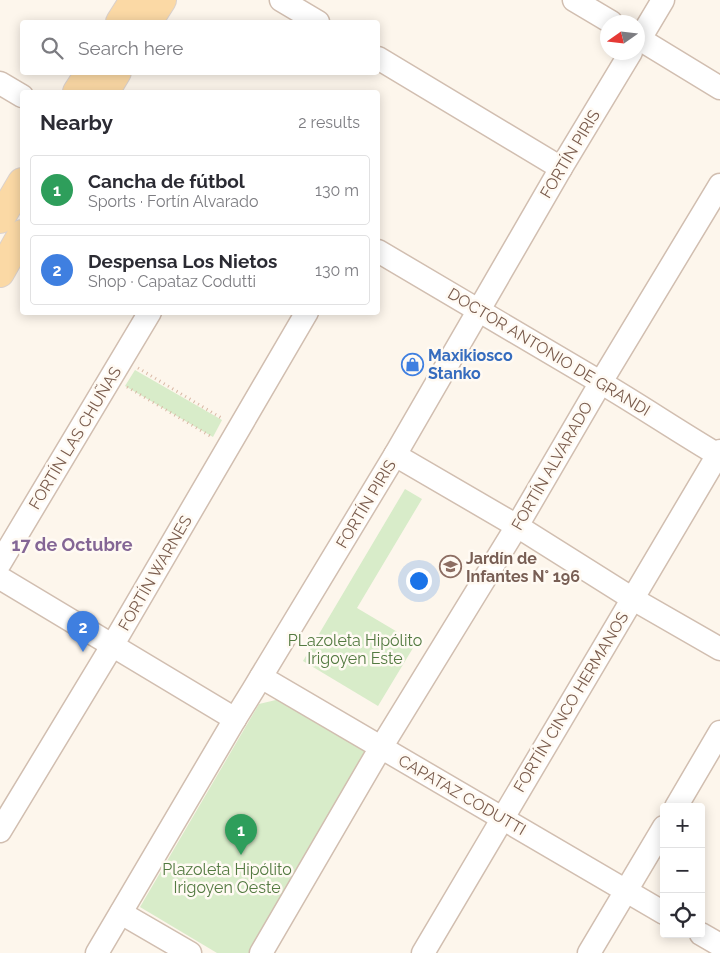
<!DOCTYPE html>
<html lang="en">
<head>
<meta charset="utf-8">
<style>
	body { margin:0; font-family:Raleway,sans-serif; background:#f7f7f7; color:#2b2b33 }
	.controls { position:absolute; right:15px; bottom:15px; display:grid; overflow:hidden; border-radius:5px; box-shadow:0 2px 12px #0003 }
	.controls button { width:45px; height:45px; display:grid; place-items:center; padding:0; border:0; border-bottom:1px solid #e1e1e2; background:#fff; color:#2b2b33; font:25px sans-serif }
	.compass { position:absolute; left:600px; top:15px; width:45px; height:45px; border-radius:50%; background:#fff; box-shadow:0 2px 12px #0003; rotate:256deg }
	.you { position:absolute; left:418px; top:580px; width:18px; height:18px; margin:-12px; border:4px solid #fff; border-radius:50%; background:#1a73e8; box-shadow:0 0 0 8px #1a73e833 }
	.badge { display:grid; place-items:center; width:32px; height:32px; border-radius:50%; background:#e76f51; color:#fff; font-size:16px; font-weight:700 }
	.pin { position:absolute; translate:-50% -41px; filter:drop-shadow(0 1px 2px #0008) }
	.pin::after { content:''; position:absolute; top:26px; width:18px; height:15px; background:inherit; clip-path:polygon(0 0,100% 0,50% 100%) }
	.list { margin:0; padding:0; list-style:none }
	h2 { display:flex; justify-content:space-between; align-items:center; height:65px; margin:0; padding:0 20px; font-size:21px }
	h2 small { font-size:16px; font-weight:400; color:#7c7c81 }
	.list li { display:grid; grid-template-columns:32px 1fr auto; gap:15px; align-items:center; box-sizing:border-box; height:70px; margin:0 10px 10px; padding:0 10px; border:1px solid #e1e1e2; border-radius:5px }
	.list b { display:block; font-size:19px; white-space:nowrap }
	.list p { margin:0; font-size:16px; white-space:nowrap; color:#7c7c81 }
	.list em { font-size:16px; font-style:normal; color:#7c7c81 }
	.icon { flex:none; width:28px; height:28px; fill:none; stroke:currentColor; stroke-width:2; stroke-linecap:round; stroke-linejoin:round }
	.map { position:relative; flex:none; width:720px; height:953px; overflow:hidden }
	.search { position:absolute; background:#fff; box-shadow:0 2px 12px #0003; left:20px; top:20px; width:360px; height:55px; display:flex; align-items:center; gap:12px; box-sizing:border-box; padding:0 18px; border-radius:5px; color:#7c7c81; font-size:19px }
	.panel { position:absolute; background:#fff; box-shadow:0 2px 12px #0003; left:20px; top:90px; width:360px; height:225px; border-radius:5px }
	.map>svg:first-child { display:block }
	.green { fill:#d8ecc9 }
	.lines { fill:none; stroke-linecap:round; stroke-linejoin:round }
	.minor-casing { stroke:#d1beb0; stroke-width:25 }
	.major-casing { stroke:#dad1cd; stroke-width:30 }
	.path { stroke:#d9b8a5; stroke-width:3; stroke-dasharray:1 4; stroke-linecap:butt }
	.minor { stroke:#fff; stroke-width:22 }
	.major { stroke:#fbd9a5; stroke-width:28 }
	.labels { text-anchor:middle; dominant-baseline:central; stroke-width:5; stroke-linejoin:round; paint-order:stroke }
	.street-label { font-size:16px; fill:#7a5c4d; stroke:#fffaf3 }
	.shop-label { font-size:16px; font-weight:bold; fill:#366cbe; stroke:#fffaf3; text-anchor:start }
	.education-label { font-size:16px; font-weight:bold; fill:#785e54; stroke:#fffaf3; text-anchor:start }
	.park-label { font-size:16px; fill:#537a41; stroke:#fffaf3 }
	.neighbourhood-label { font-size:18px; font-weight:bold; fill:#846695; stroke:#fffaf3 }
</style>
</head>
<body>
<div class="map">
<svg width="720" height="953" viewBox="0 0 720 953">
	<rect width="100%" height="100%" fill="#fdf6ec"/>
	<!-- green -->
	<g class="green">
		<polygon points="135,370 222,420 213,437 125,386"/>
		<polygon points="405,489 422,499 357,608 416,643 378,706 303,661"/>
		<polygon points="280,699 371,751 253,953 217,953 140,907 259,704"/>
	</g>
	<g class="lines">
		<defs>
			<g id="minor">
				<polyline points="281,0 318,22"/>
				<polyline points="574,0 611,22"/>
				<polyline points="638,38 720,88"/>
				<polyline points="638,42 663,0"/>
				<polyline points="378,58 561,168"/>
				<polyline points="0,83 22,96"/>
				<path d="M378,251C452,294 526,338 600,382C641,406 679,432 720,456"/>
				<polyline points="395,455 517,526 633,599 720,649"/>
				<polyline points="0,563 150,312"/>
				<polyline points="0,578 235,719"/>
				<polyline points="261,677 664,913"/>
				<polyline points="676,807 720,732"/>
				<polyline points="0,831 112,646 307,312"/>
				<polyline points="121,913 190,953"/>
				<polyline points="701,934 720,945"/>
				<polyline points="97,953 235,719 253,690 395,455 561,168 631,52"/>
				<polyline points="261,953 374,759 517,526 601,382 720,185"/>
				<polyline points="423,953 720,451"/>
				<polyline points="589,953 664,827"/>
			</g>
			<g id="major">
				<polyline points="120,22 134,0"/>
				<polyline points="148,22 162,0"/>
				<polyline points="77,92 90,72"/>
				<polyline points="105,92 117,72"/>
				<polyline points="0,219 22,182"/>
				<polyline points="0,273 22,234"/>
			</g>
		</defs>
		<!-- minor casing -->
		<use href="#minor" class="minor-casing"/>
		<!-- major casing -->
		<use href="#major" class="major-casing"/>
		<!-- path -->
		<g class="path">
			<polyline points="138,368 223,419"/>
			<polyline points="127,387 212,437"/>
		</g>
		<!-- minor -->
		<use href="#minor" class="minor"/>
		<!-- major -->
		<use href="#major" class="major"/>
	</g>
	<!-- icons -->
	<defs>
		<symbol id="shop-ring" viewBox="-11 -11 22 22"><circle r="9.5" fill="#fffaf3" stroke="#3f7fe0" stroke-width="1.5"/><path d="M-5-2.5h2.3a2.7 3.5 0 0 1 5.4 0H5L5.5 6h-11ZM-1.5-2.5h3a1.5 2.3 0 0 0-3 0Z" fill="#3f7fe0"/></symbol>
		<symbol id="school-ring" viewBox="-11 -11 22 22"><circle r="9.5" fill="#fffaf3" stroke="#8d6e63" stroke-width="1.5"/><path d="M0-5L7-2L0 1L-7-2ZM-4 1L0 2.5L4 1V4Q0 6-4 4Z" fill="#8d6e63"/></symbol>
	</defs>
	<g fill-rule="evenodd">
		<use href="#shop-ring" x="400" y="352" width="25" height="25"/>
		<use href="#school-ring" x="438" y="554" width="25" height="25"/>
	</g>
	<g class="labels">
		<!-- street labels -->
		<g class="street-label">
			<text transform="translate(570 154) rotate(-59)">FORTÍN PIRIS</text>
			<text transform="translate(549 352) rotate(31)">DOCTOR ANTONIO DE GRANDI</text>
			<text transform="translate(75 438) rotate(-59)">FORTÍN LAS CHUÑAS</text>
			<text transform="translate(552 466) rotate(-60)">FORTÍN ALVARADO</text>
			<text transform="translate(366 504) rotate(-59)">FORTÍN PIRIS</text>
			<text transform="translate(155 573) rotate(-60)">FORTÍN WARNES</text>
			<text transform="translate(571 702) rotate(-59)">FORTÍN CINCO HERMANOS</text>
			<text transform="translate(462 795) rotate(30)">CAPATAZ CODUTTI</text>
		</g>
		<!-- shop labels -->
		<g class="shop-label">
			<text x="428" y="355">Maxikiosco<tspan x="428" dy="18">Stanko</tspan></text>
		</g>
		<!-- education labels -->
		<g class="education-label">
			<text x="466" y="558">Jardín de<tspan x="466" dy="18">Infantes N° 196</tspan></text>
		</g>
		<!-- park labels -->
		<g class="park-label">
			<text x="355" y="640">PLazoleta Hipólito<tspan x="355" dy="18">Irigoyen Este</tspan></text>
			<text x="227" y="869">Plazoleta Hipólito<tspan x="227" dy="18">Irigoyen Oeste</tspan></text>
		</g>
		<!-- neighbourhood labels -->
		<g class="neighbourhood-label">
			<text x="72" y="544">17 de Octubre</text>
		</g>
	</g>
</svg>
<div class="controls">
<button>+</button>
<button>−</button>
<button><svg class="icon" aria-label="locate" viewBox="0 0 24 24"><circle cx="12" cy="12" r="6"/><path d="M12 2v4M12 18v4M2 12h4M18 12h4"/></svg></button>
</div>
<svg class="compass" viewBox="-18 -18 36 36"><path d="M0-13l5 13h-10z" fill="#e53935"/><path d="M0 13l5-13h-10z" fill="#7c7c81"/></svg>
<div class="you"></div>
<div class="pin badge" style="left:241px;top:855px;background:#2e9e5b">1</div>
<div class="pin badge" style="left:83px;top:652px;background:#3f7fe0">2</div>
<div class="search"><svg class="icon" aria-label="search" viewBox="0 0 24 24"><circle cx="10" cy="10" r="6"/><path d="M15 15l6 6"/></svg>Search here</div>
<section class="panel">
<h2>Nearby<small>2 results</small></h2>
<ul class="list">
<li><span class="badge" style="background:#2e9e5b">1</span><div><b>Cancha de fútbol</b><p>Sports · Fortín Alvarado</p></div><em>130 m</em></li>
<li><span class="badge" style="background:#3f7fe0">2</span><div><b>Despensa Los Nietos</b><p>Shop · Capataz Codutti</p></div><em>130 m</em></li>
</ul>
</section>
</div>
</body>
</html>
